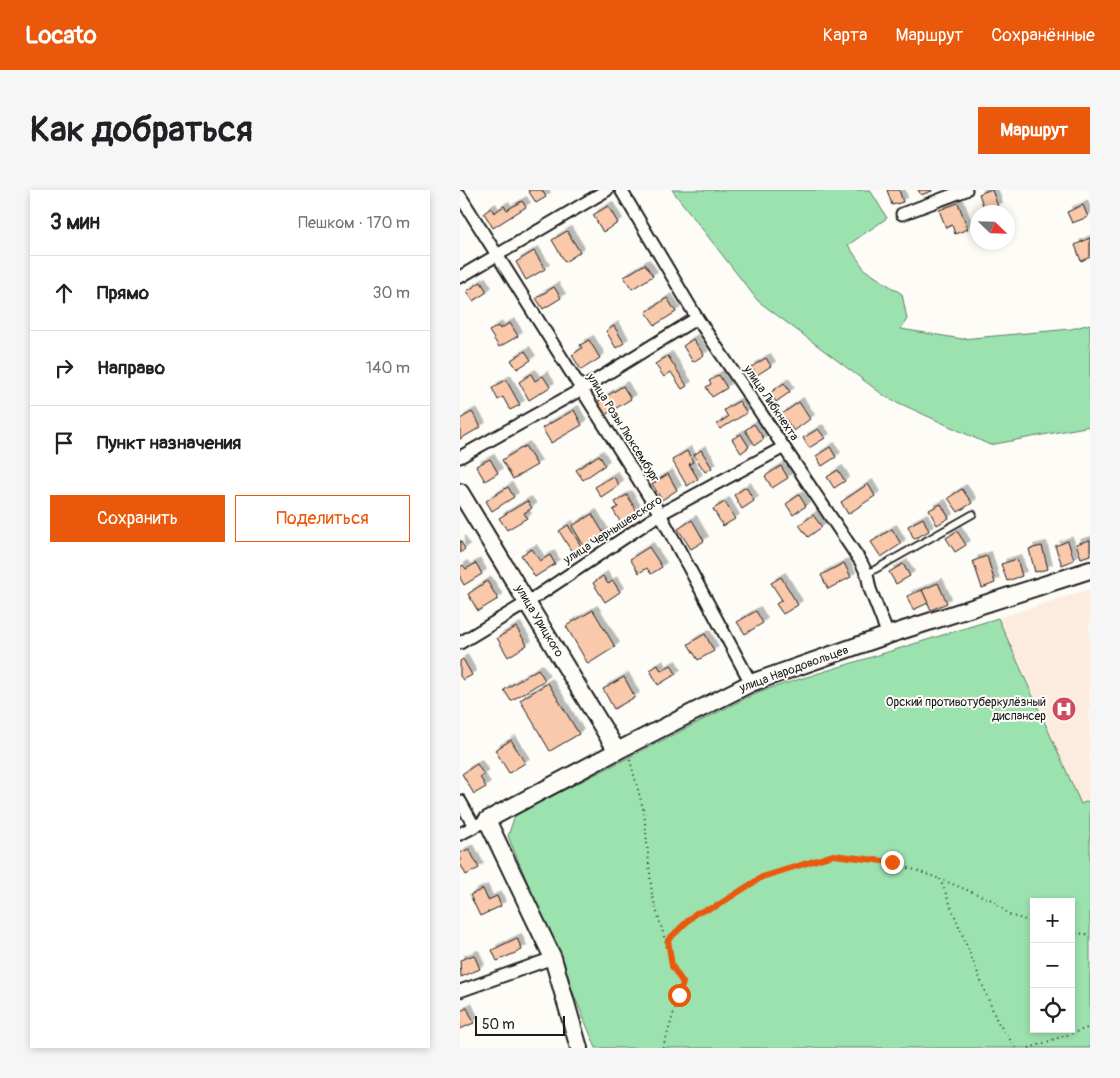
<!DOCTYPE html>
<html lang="ru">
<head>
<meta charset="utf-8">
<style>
	body { margin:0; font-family:Pangolin,sans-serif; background:#f6f6f6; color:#202124 }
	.controls { position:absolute; right:15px; bottom:15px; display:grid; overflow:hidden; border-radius:0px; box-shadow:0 2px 8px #0003 }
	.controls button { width:45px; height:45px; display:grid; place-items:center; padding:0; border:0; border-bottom:1px solid #e0e0e0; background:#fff; color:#202124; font:25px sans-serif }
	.compass { position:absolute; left:510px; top:15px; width:45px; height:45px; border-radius:50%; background:#fff; box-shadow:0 2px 8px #0003; rotate:113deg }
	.scale { position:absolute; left:15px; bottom:12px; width:90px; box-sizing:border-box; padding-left:5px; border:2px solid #1c1c1c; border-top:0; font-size:14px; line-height:18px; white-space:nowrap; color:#1c1c1c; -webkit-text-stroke:4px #fdfcf7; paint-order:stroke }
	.stop { position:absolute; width:15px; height:15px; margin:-11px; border:4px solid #ea580c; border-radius:50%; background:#fff }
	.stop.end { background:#ea580c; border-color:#fff; box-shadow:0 1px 5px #0008 }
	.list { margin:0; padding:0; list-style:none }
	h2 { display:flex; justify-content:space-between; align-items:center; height:65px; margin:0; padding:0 20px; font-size:21px }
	h2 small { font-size:16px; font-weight:400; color:#757577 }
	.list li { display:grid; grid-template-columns:32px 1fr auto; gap:15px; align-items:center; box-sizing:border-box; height:75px; padding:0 20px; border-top:1px solid #e0e0e0 }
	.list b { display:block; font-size:19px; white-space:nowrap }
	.list em { font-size:16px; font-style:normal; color:#757577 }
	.actions { display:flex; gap:10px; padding:15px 20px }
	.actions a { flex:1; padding:11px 0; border:1px solid #ea580c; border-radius:0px; text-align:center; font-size:18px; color:#ea580c }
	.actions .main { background:#ea580c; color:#fff }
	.icon { flex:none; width:28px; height:28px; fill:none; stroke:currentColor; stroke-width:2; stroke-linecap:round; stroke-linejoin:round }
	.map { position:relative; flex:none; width:630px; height:858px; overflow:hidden; border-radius:0px }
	header { display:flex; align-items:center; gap:30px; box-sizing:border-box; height:70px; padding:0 25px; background:#ea580c; color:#fff }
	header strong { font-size:24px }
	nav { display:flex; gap:28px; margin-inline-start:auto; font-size:18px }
	.intro { display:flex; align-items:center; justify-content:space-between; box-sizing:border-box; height:120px; padding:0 30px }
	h1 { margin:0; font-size:35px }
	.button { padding:12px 22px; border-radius:0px; background:#ea580c; color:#fff; font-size:18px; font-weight:700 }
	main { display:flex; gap:30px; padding:0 30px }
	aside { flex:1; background:#fff; border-radius:0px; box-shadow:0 2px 8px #0003 }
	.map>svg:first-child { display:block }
	.built { fill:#fcece0 }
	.green { fill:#9ce2af; stroke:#5c7f66; fill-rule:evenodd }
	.building { fill:#fac8aa; stroke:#1c1c1c; filter:url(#shadow) }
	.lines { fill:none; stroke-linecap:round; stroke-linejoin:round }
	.lane-casing { stroke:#1c1c1c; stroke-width:9 }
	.street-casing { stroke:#1c1c1c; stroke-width:15 }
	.secondary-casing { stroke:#1c1c1c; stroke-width:20 }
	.path { stroke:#1c1c1c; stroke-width:2; stroke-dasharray:1 4; stroke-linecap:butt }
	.lane { stroke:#fdfcf7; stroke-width:5.5 }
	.street { stroke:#fdfcf7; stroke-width:11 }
	.secondary { stroke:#fdfcf7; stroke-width:16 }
	.route { stroke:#ea580c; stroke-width:6 }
	.labels { text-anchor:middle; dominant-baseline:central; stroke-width:4; stroke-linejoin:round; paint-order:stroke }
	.street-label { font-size:12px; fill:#1c1c1c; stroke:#fdfcf7 }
	.poi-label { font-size:12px; fill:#1c1c1c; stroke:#fdfcf7; text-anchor:end }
</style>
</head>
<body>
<header>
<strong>Locato</strong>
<nav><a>Карта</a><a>Маршрут</a><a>Сохранённые</a></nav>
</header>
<div class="intro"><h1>Как добраться</h1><a class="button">Маршрут</a></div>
<main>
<aside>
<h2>3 мин<small>Пешком · 170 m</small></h2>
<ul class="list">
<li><svg class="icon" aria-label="ahead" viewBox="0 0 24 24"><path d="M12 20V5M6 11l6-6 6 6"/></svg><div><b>Прямо</b></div><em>30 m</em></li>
<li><svg class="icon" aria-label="right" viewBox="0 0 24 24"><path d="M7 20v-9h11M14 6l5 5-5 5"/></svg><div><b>Направо</b></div><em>140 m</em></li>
<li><svg class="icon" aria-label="arrive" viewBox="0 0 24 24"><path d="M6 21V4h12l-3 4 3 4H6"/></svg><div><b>Пункт назначения</b></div></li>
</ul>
<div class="actions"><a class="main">Сохранить</a><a>Поделиться</a></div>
</aside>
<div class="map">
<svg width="630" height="858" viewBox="0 0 630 858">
	<defs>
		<filter id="shadow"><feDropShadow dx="4.5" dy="-4.5" stdDeviation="0" flood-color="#0004"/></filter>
	</defs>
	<rect width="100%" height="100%" fill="#fdfcf7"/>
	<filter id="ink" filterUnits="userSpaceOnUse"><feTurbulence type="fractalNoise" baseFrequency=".02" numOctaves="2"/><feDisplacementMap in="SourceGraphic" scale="10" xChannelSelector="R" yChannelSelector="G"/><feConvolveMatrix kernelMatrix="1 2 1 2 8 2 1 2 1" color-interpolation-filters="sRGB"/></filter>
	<g filter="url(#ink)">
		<!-- built -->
		<polygon class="built" points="630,399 630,610 621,614 538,428"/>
		<!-- green -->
		<g class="green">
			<polygon points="212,0 410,0 427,28 388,55 405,80 442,104 447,129 441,139 502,149 611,139 630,134 630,236 530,255 426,207 298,111"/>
			<path d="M538,428L621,614L630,610V858H136L48,646L55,625L298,502ZM574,712H611V839H574Z"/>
		</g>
		<!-- building -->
		<g class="building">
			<polygon points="68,0 82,0 86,7 76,13"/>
			<polygon points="427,0 439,0 443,12 432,15"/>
			<polygon points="458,0 472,0 472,1 461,5"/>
			<polygon points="529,0 532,0 538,17 525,21 519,4"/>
			<polygon points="62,11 66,17 33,38 24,23 31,18 34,23 44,16 47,20"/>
			<polygon points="498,13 508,39 495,44 492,35 486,38 479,20"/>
			<polygon points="623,15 628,27 612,33 607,22"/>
			<polygon points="148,16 158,33 143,42 133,25"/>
			<polygon points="107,41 120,62 105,72 92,50"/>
			<polygon points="630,48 630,67 621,71 615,55"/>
			<polygon points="74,61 85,79 66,90 56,72"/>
			<polygon points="185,74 193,86 172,99 164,87"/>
			<polygon points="21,92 27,102 13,111 7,101"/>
			<polygon points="94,97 101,108 83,119 76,108"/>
			<polygon points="207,108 216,122 195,135 186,122"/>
			<polygon points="50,133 58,146 39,157 29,141 38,136 40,139"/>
			<polygon points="154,136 164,153 156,158 146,141"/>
			<polygon points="233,149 244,165 233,172 223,156"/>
			<polygon points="129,150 140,168 121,180 112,165 122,158 120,155"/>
			<polygon points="65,161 71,170 57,179 51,170"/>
			<polygon points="208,166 227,196 222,199 211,182 204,187 195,174"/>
			<polygon points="306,168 311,176 297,185 291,177"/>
			<polygon points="71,184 75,191 83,186 90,197 69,210 59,192"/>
			<polygon points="259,185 267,198 252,207 246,197 251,194 249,191"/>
			<polygon points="46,190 60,215 50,220 43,207 38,210 32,198"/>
			<polygon points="324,193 330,202 316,212 310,203"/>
			<polygon points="163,196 171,209 145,225 137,212"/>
			<polygon points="279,211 287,223 260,239 257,234 268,227 264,220"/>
			<polygon points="339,212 350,229 334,241 322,224"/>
			<polygon points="114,220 122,235 91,253 82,238"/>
			<polygon points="12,222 21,237 0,249 0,229"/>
			<polygon points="294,234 304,249 295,255 285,240"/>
			<polygon points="358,239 365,248 349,258 343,248"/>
			<polygon points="281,244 289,257 281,263 272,249"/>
			<polygon points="65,256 77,275 53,289 42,270"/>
			<polygon points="370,257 376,267 362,276 356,266"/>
			<polygon points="241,260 252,278 245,282 234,265"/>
			<polygon points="227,261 233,272 229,274 238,289 227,296 212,270"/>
			<polygon points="139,265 145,275 123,290 116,280"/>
			<polygon points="30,269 38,283 25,291 16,276"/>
			<polygon points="321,276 328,288 312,298 305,286"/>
			<polygon points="378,280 385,291 374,298 367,287"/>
			<polygon points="208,284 217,300 202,310 192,294"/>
			<polygon points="153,286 159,295 141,307 135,297"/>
			<polygon points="408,294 415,306 388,324 381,312"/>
			<polygon points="48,297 54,307 32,321 26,311"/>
			<polygon points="286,297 294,311 282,319 274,305"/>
			<polygon points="502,299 512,313 498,322 488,308"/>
			<polygon points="167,305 177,322 161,333 153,320 158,317 155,312"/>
			<polygon points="339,305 346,316 333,325 326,314"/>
			<polygon points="67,311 72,318 64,323 67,328 47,340 39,328"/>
			<polygon points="265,312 275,329 263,336 253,319"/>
			<polygon points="481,314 489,328 477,335 469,320"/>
			<polygon points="132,324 144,344 124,356 112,336"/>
			<polygon points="353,325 362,337 348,347 339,335"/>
			<polygon points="463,328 469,341 454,349 448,336"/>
			<polygon points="232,330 244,351 231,359 218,339"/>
			<polygon points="108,335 121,356 112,362 99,341"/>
			<polygon points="432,339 441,354 421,367 411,352"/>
			<polygon points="497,341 506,355 495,362 486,348"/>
			<polygon points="0,350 5,359 0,363"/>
			<polygon points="630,350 630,365 621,368 616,354"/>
			<polygon points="608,351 614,370 602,375 595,356"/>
			<polygon points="582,356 588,379 575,382 569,359"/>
			<polygon points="189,357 202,377 191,384 187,378 179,383 170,369"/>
			<polygon points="72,359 80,371 90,365 95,374 75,387 61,365"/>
			<polygon points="527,366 535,393 522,398 513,371"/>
			<polygon points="557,369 562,386 547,391 541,374"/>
			<polygon points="16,373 22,384 4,395 0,388 0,377 3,375 6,379"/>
			<polygon points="384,373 391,387 368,399 361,385"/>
			<polygon points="443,374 450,386 436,394 429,382"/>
			<polygon points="143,386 148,394 153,391 160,402 145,412 133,393"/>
			<polygon points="321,387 338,415 323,424 316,414 322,410 311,393"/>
			<polygon points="27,391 38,409 18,421 8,404"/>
			<polygon points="478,393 487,413 471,420 462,400"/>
			<polygon points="462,400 468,413 453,420 447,406"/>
			<polygon points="133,420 155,457 128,474 106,436"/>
			<polygon points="296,421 303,433 285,444 277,432"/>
			<polygon points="56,437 67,455 48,467 37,448"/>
			<polygon points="245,444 254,461 238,470 228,454"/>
			<polygon points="3,469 12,485 3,490 0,486 0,471"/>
			<polygon points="198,475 201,481 211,475 216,484 198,495 190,480"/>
			<polygon points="78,479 85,490 51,511 44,500"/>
			<polygon points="164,487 175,507 154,519 143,499"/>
			<polygon points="88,493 119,544 90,561 60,510"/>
			<polygon points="51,550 65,573 49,583 35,560"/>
			<polygon points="17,574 24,585 20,587 26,597 14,604 2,584"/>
			<polygon points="9,659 19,678 6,685 0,673 0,663"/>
			<polygon points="23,699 28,710 37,706 41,716 20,726 10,705"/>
			<polygon points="57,748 62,760 37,771 32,760"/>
			<polygon points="14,765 20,779 1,787 0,770"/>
			<polygon points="7,818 14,833 0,839 0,821"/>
		</g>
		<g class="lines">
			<defs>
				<polyline id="lane" points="407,384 513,324"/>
				<g id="street">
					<polyline points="161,0 237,128 401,372 407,384 410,399 428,445"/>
					<polyline points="0,6 200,324 291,493"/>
					<polyline points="442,24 506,0"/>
					<polyline points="0,87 147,0"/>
					<polyline points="0,267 122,199 237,128"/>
					<polyline points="0,453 68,412 200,324 324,257"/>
					<polyline points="0,611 14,636"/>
					<polyline points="0,644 27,630"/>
					<polyline points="0,801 93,768"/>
				</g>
				<g id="secondary">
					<polyline points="0,302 157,561"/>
					<polyline points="119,858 93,768 27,630 157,561 291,493 428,445 630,380"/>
				</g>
			</defs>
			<!-- lane casing -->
			<use href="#lane" class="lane-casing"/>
			<!-- street casing -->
			<use href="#street" class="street-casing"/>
			<!-- secondary casing -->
			<use href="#secondary" class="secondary-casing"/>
			<!-- path -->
			<g class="path">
				<polyline points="170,570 184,622 192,705 208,760"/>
				<polyline points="611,742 630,745"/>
				<polyline points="203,858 223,793 212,776 208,750 236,723 255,717 302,687 373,665 432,672 480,689"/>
				<polyline points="556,858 537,831 480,689 532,710 550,725 574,733"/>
				<polyline points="569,858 630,837"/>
			</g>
			<!-- lane -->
			<use href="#lane" class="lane"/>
			<!-- street -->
			<use href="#street" class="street"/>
			<!-- secondary -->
			<use href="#secondary" class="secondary"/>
		</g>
	</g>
	<g class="lines" filter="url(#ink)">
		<!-- route -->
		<polyline class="route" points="219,805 223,793 212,776 208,750 236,723 255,717 302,687 373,665 432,672"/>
	</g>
	<!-- icons -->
	<defs>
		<symbol id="hospital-disc" viewBox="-11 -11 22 22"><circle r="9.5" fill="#d1495b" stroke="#fdfcf7"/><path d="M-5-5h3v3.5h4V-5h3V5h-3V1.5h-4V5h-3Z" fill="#fff"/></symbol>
	</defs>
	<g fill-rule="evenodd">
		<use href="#hospital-disc" x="590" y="505" width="28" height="28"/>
	</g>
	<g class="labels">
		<!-- street labels -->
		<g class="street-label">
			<text transform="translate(311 213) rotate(56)">улица Либкнехта</text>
			<text transform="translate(163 238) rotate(58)">улица Розы Люксембург</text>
			<text transform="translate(153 340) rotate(-33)">улица Чернышевского</text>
			<text transform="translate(79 431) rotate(59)">улица Урицкого</text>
			<text transform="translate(334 479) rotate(-20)">улица Народовольцев</text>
		</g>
		<!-- poi labels -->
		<g class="poi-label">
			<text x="586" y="512">Орский противотуберкулёзный<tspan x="586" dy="14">диспансер</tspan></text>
		</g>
	</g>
</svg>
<div class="controls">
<button>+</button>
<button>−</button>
<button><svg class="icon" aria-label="locate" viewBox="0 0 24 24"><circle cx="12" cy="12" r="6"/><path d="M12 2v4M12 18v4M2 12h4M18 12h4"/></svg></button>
</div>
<svg class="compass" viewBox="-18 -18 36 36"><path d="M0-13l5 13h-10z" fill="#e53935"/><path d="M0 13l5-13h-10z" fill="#757577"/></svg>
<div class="scale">50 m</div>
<div class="stop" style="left:219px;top:805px"></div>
<div class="stop end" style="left:432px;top:672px"></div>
</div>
</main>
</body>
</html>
